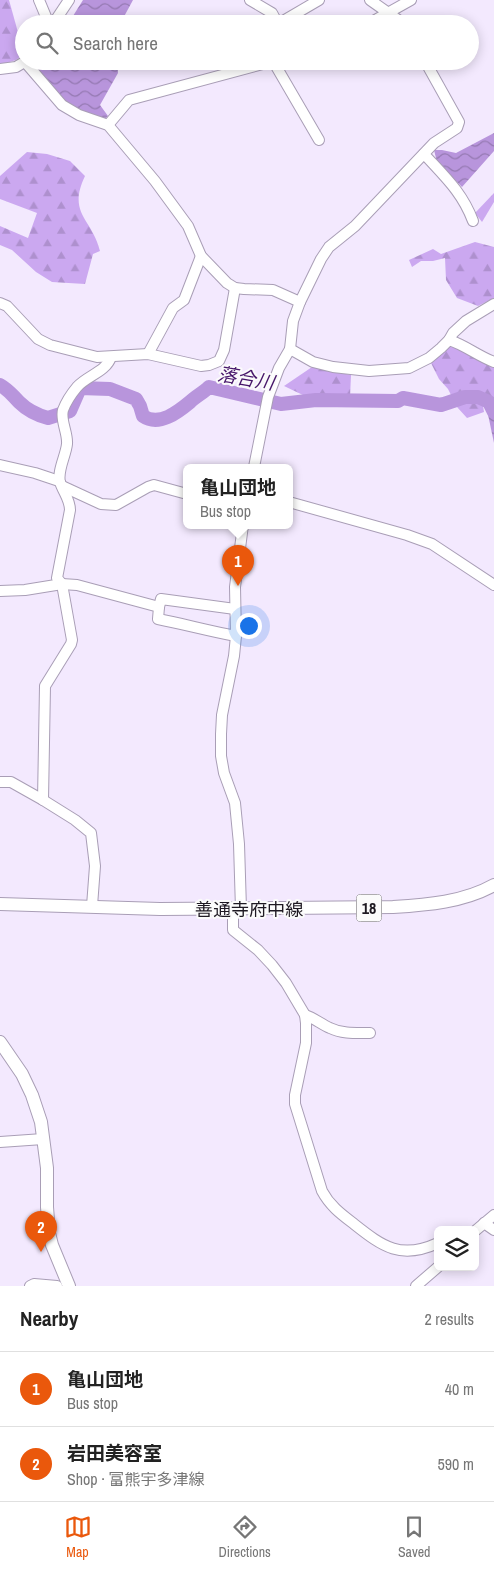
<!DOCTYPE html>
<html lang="en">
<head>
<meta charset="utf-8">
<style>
	body { margin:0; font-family:"Archivo Narrow","Noto Sans JP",sans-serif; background:#f6f6f6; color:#222 }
	.controls { position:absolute; right:15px; bottom:15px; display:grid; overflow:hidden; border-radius:8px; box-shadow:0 2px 12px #0003 }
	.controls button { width:45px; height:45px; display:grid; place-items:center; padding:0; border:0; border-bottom:1px solid #e0e0e0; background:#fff; color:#222; font:25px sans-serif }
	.you { position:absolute; left:248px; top:625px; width:18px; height:18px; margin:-12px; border:4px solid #fff; border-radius:50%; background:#1a73e8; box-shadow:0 0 0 8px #1a73e833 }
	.badge { display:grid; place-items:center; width:32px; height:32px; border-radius:50%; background:#ea580c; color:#fff; font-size:16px; font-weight:700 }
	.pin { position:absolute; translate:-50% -41px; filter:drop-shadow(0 1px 2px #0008) }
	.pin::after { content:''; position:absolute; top:26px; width:18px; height:15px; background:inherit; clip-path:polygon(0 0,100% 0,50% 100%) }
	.popup { position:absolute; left:183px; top:464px; width:110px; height:65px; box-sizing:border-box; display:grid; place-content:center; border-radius:8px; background:#fff; filter:drop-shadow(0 1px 4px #0005); font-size:16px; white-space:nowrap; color:#767676 }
	.popup b { font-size:19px; color:#222 }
	.popup::after { content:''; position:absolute; left:50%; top:100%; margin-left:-10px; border:10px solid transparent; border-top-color:#fff }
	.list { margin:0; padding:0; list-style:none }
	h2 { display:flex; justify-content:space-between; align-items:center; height:65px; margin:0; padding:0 20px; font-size:21px }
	h2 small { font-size:16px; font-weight:400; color:#767676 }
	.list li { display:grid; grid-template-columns:32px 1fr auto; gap:15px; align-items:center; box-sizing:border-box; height:75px; padding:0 20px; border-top:1px solid #e0e0e0 }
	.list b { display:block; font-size:19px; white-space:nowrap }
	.list p { margin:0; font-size:16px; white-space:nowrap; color:#767676 }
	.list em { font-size:16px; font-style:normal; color:#767676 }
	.icon { flex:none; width:28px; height:28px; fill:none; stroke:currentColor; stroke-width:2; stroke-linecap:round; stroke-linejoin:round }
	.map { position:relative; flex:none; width:494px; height:1286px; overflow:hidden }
	.search { position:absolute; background:#fff; box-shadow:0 2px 12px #0003; left:15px; right:15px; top:15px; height:55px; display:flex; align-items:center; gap:12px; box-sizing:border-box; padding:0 18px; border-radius:28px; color:#767676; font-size:19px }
	.sheet { height:215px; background:#fff }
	nav { display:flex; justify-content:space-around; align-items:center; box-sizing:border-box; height:70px; border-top:1px solid #e0e0e0; background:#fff; font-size:14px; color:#767676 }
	nav a { display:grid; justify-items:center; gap:2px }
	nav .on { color:#ea580c }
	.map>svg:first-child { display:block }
	.forest { fill:url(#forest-firs) }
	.water { fill:url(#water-waves) }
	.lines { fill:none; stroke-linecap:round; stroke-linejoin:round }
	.river { stroke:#b895dc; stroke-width:14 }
	.minor-casing { stroke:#a99eb6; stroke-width:12 }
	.major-casing { stroke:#a99eb6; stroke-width:14 }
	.minor { stroke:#fff; stroke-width:10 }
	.major { stroke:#fff; stroke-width:12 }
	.labels { text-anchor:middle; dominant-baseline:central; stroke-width:4; stroke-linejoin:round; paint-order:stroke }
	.shield { fill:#fbfbfb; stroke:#605d63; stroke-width:1 }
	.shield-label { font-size:16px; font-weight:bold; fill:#1e1922 }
	.street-label { font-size:18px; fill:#1e1922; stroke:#fbfbfb }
	.water-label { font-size:19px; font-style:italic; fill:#47176a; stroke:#fbfbfb }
</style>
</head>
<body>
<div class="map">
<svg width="494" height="1286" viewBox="0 0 494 1286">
	<defs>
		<pattern id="forest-firs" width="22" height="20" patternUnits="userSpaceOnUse" patternTransform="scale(1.25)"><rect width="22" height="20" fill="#cba8f0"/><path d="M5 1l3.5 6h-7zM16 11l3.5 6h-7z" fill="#ae90ce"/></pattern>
		<pattern id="water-waves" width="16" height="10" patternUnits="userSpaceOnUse" patternTransform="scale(1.25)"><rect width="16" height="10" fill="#b895dc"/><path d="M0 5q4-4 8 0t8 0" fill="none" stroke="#9579b2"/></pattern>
	</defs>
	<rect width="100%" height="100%" fill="#f3e9fe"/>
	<!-- forest -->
	<g class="forest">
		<polygon points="0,0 9,0 24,54 16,60 0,65"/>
		<path d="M27,152L47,154L70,161L85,176C67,214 92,218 100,251L93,254L85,284L52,282L36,272L12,250L0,245V226L28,238L37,213L0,199V176Z"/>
		<polygon points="494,193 494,202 482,222 475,213"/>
		<polygon points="475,242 494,247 494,298 478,306 457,298 446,280 445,258 433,261 421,261 412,267 409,260 433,249 441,254"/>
		<polygon points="452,344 494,366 494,397 491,397 483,406 484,412 467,418 457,407 448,389 439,379 431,363"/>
		<polygon points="312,367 351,375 350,397 305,396 284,386"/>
	</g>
	<!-- water -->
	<g class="water">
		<polygon points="83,0 133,0 120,24 68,24"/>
		<path d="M33,61H117L118,73L100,105L108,116L105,119C96,116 86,114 78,110C63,102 39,77 33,61Z"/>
		<polygon points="494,133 494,151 462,187 437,162 434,150 442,150 456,153"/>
		<polygon points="491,401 494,403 494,443 486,405"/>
	</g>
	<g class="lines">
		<!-- river -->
		<path class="river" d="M0,385C9,390 12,395 19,402C27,410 37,415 48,418L70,411L80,388L110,389L136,399L140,406L143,416C159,427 178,412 190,402C196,396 203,393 209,387L281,404L316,400L398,401L403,398L441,405L465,397H478L489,402L494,412"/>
		<defs>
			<g id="minor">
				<polyline points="39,0 49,24"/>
				<polyline points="250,0 272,13 278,24"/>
				<polyline points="370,0 404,24"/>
				<polyline points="53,24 69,0"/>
				<polyline points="278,24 319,0"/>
				<polyline points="368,24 411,0"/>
				<polyline points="273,61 319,140"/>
				<polyline points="25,62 62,105 79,115 108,125 155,181 188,226 201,256 227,283 235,288 244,289 273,290 300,302"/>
				<polyline points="0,69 16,67 26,61"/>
				<polyline points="108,125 129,100 274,61"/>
				<path d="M424,154C445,177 462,192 473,221"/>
				<polyline points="0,303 7,306 38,339 50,345 97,357 148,354 201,366 209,365 219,361 224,350 235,288"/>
				<path d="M449,340C465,345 478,356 494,362"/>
				<polyline points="290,349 313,362 333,367 369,371 409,368 429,358 441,348 449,340 453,333 466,321 494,304"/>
				<polyline points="148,354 173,308 184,300 201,256"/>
				<polyline points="0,465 35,473 59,481"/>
				<polyline points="254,467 268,397 279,368 290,349 293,321 300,302 321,259 329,247 355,226 434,143 457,128 459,122 425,61"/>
				<polyline points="62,486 101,504 116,505 148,487 154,485 187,494"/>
				<polyline points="289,502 407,535 432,544 494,585"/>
				<path d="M0,591L25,590L62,584L77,585L159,607L158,619C184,624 209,631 236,636"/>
				<polyline points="159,607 161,599 235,609"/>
				<polyline points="0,782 11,782 43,800 75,820 91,833 95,866 92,906"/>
				<path d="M43,800L45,686L71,644L72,640L62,584L57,578L70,510C70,499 63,492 60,482C57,471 66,455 67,444C68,433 60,420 63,410C66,402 72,393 77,387C88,375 106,372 111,357"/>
				<path d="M233,909V930L258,950L272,965L286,983L305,1015L306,1023V1043L295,1095V1104L322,1191C330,1206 341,1214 354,1224C383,1247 401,1260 438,1243"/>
				<polyline points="241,909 239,844 235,803 224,773 221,756 221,734 222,715 234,656 236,636 235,587 243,525"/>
				<path d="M305,1015C314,1018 321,1024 330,1028C342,1034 356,1033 370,1033"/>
				<polyline points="0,1142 43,1139"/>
				<polyline points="484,1223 494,1230"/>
				<polyline points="475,1231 494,1215"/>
				<polyline points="30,1286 34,1284 57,1286"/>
				<polyline points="416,1286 438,1267"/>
			</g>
			<g id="major">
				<path d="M0,904L160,909L393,907C427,905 464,902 494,885"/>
				<polyline points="0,1042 22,1074 32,1095 41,1122 47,1168 47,1207 49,1233 52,1245 69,1286"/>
			</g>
		</defs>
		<!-- minor casing -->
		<use href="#minor" class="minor-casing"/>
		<!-- major casing -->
		<use href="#major" class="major-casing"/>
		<!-- minor -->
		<use href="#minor" class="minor"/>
		<!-- major -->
		<use href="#major" class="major"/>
	</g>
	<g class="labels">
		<!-- shield labels -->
		<rect class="shield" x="356.5" y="894.5" width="25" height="27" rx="4"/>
		<g class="shield-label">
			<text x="369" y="908">18</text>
		</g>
		<!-- street labels -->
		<g class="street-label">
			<text x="249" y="909">善通寺府中線</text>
		</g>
		<!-- water labels -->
		<g class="water-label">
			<text transform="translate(246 378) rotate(10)">落合川</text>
		</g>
	</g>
</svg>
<div class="controls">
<button><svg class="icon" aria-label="layers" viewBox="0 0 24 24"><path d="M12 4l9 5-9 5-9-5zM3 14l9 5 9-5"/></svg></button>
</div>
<div class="you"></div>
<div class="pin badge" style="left:238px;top:586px">1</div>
<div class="popup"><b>亀山団地</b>Bus stop</div>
<div class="pin badge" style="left:41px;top:1252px">2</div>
<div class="search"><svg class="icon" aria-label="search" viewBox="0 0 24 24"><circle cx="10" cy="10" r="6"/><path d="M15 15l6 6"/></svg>Search here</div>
</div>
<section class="sheet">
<h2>Nearby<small>2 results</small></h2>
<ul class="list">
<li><span class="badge">1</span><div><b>亀山団地</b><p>Bus stop</p></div><em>40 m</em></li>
<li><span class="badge">2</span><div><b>岩田美容室</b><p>Shop · 富熊宇多津線</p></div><em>590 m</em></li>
</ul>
</section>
<nav>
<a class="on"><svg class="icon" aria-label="map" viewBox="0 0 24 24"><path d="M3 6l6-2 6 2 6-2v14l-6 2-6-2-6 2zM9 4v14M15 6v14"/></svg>Map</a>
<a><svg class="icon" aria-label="directions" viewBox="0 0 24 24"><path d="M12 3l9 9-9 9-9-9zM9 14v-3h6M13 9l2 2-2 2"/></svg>Directions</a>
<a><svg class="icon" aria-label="saved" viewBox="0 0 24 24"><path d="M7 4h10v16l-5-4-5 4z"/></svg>Saved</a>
</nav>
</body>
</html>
